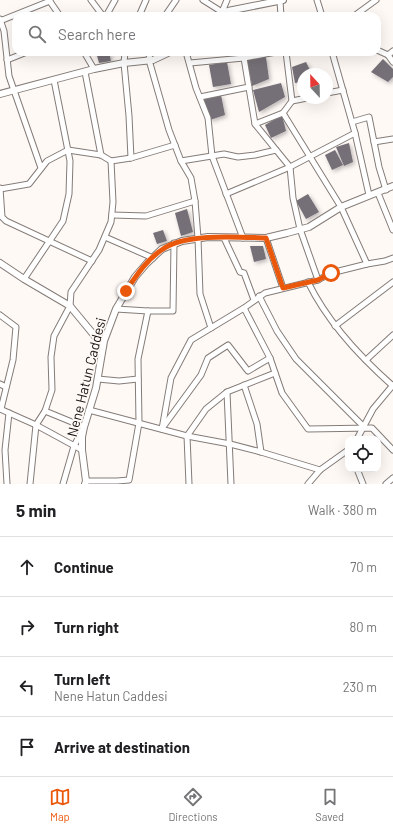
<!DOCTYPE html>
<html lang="en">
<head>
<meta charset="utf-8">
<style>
	body { margin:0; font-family:Barlow,sans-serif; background:#f2f2f2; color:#202124 }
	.controls { position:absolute; right:12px; bottom:12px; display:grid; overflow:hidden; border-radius:8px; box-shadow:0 4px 16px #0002 }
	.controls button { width:36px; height:36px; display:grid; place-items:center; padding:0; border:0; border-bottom:1px solid #e0e0e0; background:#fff; color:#202124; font:20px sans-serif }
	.compass { position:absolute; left:297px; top:68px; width:36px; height:36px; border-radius:50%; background:#fff; box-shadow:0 4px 16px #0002; rotate:338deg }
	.stop { position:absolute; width:12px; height:12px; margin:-9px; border:3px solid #ea580c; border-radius:50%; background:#fff }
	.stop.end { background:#ea580c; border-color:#fff; box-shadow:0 1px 4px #0008 }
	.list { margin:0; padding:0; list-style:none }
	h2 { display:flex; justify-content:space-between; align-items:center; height:52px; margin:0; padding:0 16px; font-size:17px }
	h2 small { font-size:13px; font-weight:400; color:#757577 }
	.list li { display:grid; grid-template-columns:26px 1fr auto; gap:12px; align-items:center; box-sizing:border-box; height:60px; padding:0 16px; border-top:1px solid #e0e0e0 }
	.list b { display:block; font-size:15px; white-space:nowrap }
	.list p { margin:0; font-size:13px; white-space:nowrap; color:#757577 }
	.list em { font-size:13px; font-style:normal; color:#757577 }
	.icon { flex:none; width:22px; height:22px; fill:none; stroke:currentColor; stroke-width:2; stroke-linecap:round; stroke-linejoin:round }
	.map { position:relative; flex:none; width:393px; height:484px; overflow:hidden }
	.search { position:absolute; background:#fff; box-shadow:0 4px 16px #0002; left:12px; right:12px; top:12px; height:44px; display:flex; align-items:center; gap:10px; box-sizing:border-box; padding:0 14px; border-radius:12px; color:#757577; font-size:15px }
	.sheet { height:292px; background:#fff }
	nav { display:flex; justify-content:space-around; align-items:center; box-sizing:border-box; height:56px; border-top:1px solid #e0e0e0; background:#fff; font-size:11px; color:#757577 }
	nav a { display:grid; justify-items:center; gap:2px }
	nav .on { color:#ea580c }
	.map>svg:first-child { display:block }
	.building { fill:#757077; filter:url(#shadow) }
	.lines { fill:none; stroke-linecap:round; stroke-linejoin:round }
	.minor-casing { stroke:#847c78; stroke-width:7 }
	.tertiary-casing { stroke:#847c78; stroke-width:8 }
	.minor { stroke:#fff; stroke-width:5 }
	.tertiary { stroke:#fff; stroke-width:6 }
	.route { stroke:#ea580c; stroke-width:5 }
	.labels { text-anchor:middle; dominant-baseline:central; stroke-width:3.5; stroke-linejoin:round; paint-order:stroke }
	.street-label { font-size:14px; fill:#171412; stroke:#fff9f6 }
</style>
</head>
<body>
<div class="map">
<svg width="393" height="484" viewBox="0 0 393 484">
	<defs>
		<filter id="shadow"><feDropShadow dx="2" dy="2" stdDeviation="2" flood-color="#0004"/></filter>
	</defs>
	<rect width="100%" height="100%" fill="#fff9f6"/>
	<!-- building -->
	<g class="building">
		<polygon points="96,52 109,52 111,61 99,63"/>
		<polygon points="266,57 269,79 252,86 247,60"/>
		<polygon points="383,59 393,69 393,77 388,82 371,72"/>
		<polygon points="227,62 231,84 213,87 209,65"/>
		<polygon points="306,62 312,74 303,74 303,82 295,83 292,67"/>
		<polygon points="281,83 285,97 259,112 253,90"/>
		<polygon points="221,95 225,115 210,120 202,99"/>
		<polygon points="282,115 286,131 271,138 265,125"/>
		<polygon points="349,143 353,162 344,166 336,147"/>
		<polygon points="335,150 343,165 332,170 325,155"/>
		<polygon points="308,194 319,212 306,219 296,201"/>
		<polygon points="187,209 193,232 181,236 175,213"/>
		<polygon points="163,230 167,241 157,244 153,233"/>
		<polygon points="250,246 263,246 266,259 254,262"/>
	</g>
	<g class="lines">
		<defs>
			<g id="minor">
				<polyline points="49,0 60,16"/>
				<polyline points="91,0 103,16"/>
				<polyline points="203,0 222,12 227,0"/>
				<polyline points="317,0 322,16"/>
				<polyline points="280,1 281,16"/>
				<polyline points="106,16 115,0"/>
				<polyline points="139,16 146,0"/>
				<polyline points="165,16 176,0"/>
				<polyline points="354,16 376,0"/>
				<polyline points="0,19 4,31 9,76 41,168"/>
				<polyline points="0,21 50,1"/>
				<polyline points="377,50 388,55 393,62"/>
				<polyline points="84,52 94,69"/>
				<polyline points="125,52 124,63 129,116 131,158"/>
				<polyline points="150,52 149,60 169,130 181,161 191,178 195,201 198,238 200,294 211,328"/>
				<polyline points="186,52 196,88 208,118 212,156 243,238"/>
				<polyline points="332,52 355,133 369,195"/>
				<polyline points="388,55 393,51"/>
				<polyline points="244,58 255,124 290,167 293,198 300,229 318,280"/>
				<polyline points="7,60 27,52"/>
				<polyline points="190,63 244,58 276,52"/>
				<polyline points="85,72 101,155"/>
				<polyline points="327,93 343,90"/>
				<polyline points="200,97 249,87"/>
				<polyline points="292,101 307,98"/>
				<polyline points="283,113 341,207 367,264"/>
				<polyline points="352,122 369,117 379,167 386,190"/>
				<polyline points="255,124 283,113 292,101 286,52"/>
				<polyline points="374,142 393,139"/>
				<polyline points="181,161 224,154 238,157 255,155 276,150"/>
				<polyline points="0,188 2,217 6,221 92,261"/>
				<polyline points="0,189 29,184 47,161 68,150 101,155 111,161 131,158 175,145"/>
				<polyline points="378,193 393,230"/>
				<polyline points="226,194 290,167 355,133"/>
				<polyline points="112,215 146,216 195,201"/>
				<polyline points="105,237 153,258"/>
				<polyline points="224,238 240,272 244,273 254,300"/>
				<polyline points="266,238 283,288"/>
				<polyline points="24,279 63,221 69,194 70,161 54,80"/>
				<path d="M308,282C328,323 360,357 393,386"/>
				<polyline points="259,296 277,331 296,359 364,427"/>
				<polyline points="244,308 270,358 282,393 308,429 372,428 393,450"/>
				<polyline points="116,309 148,311 173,311 174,243"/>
				<polyline points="0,315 16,327 13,360 1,409"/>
				<polyline points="335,326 393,282"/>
				<polyline points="366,360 393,335"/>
				<polyline points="98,379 119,381 138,379"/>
				<polyline points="0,384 6,387"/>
				<polyline points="244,385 257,424 261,452"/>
				<polyline points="227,392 231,484"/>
				<polyline points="0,409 36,425 82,450"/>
				<polyline points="89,410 187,436 230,444 261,452 320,470"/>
				<polyline points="45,411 84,427 74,446 63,484"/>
				<polyline points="163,427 201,375 208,358 228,345 248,371 270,358"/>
				<polyline points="162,429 171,378 191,340 244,308 265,293 318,280 331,273 367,264 385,261 393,258"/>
				<polyline points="357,439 373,409 393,385"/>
				<polyline points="357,469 363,484"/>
				<polyline points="86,481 117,481 129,480 139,423 138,359 148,311"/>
				<polyline points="7,484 5,450 9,413"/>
				<polyline points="30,484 36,425 45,411 52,390 51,357 54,336 70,306 71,292 99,250 111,222 113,202 111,161"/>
				<polyline points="189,484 187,436 206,409 227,392 275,373"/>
				<polyline points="308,484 320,470 348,450"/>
				<polyline points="386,484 393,478"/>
			</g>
			<g id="tertiary">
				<polyline points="217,16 222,12 228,11 283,0"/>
				<polyline points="0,94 94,69 124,63 153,60 170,52"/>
				<polyline points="0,263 24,279 70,306 103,346"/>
				<polyline points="85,484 86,481 82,450 82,437 84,427 96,388 104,341 116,309 135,277 147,263 162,249 182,241 208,237 266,238 287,233 309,227 341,207 393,186"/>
			</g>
		</defs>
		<!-- minor casing -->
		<use href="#minor" class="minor-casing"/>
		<!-- tertiary casing -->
		<use href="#tertiary" class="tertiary-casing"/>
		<!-- minor -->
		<use href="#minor" class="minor"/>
		<!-- tertiary -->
		<use href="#tertiary" class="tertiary"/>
	</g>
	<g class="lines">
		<!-- route -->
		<path class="route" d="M126,291C136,276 147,259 163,249C185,233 239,237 266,238L283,288L318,280L331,273"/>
	</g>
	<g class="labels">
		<!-- street labels -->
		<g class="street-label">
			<text transform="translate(86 377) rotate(-76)">Nene Hatun Caddesi</text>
		</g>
	</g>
</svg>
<div class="controls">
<button><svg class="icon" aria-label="locate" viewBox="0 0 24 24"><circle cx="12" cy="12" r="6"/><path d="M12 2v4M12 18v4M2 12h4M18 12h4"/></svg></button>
</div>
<svg class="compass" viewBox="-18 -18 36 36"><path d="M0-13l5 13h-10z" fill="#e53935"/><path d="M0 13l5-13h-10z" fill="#757577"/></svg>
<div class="stop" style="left:331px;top:273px"></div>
<div class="stop end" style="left:126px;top:291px"></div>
<div class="search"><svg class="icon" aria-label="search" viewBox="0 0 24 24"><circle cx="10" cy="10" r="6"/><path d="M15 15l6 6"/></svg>Search here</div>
</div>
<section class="sheet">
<h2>5 min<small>Walk · 380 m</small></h2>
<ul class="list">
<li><svg class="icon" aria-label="ahead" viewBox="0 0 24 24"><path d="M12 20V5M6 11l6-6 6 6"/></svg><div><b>Continue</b></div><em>70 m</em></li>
<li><svg class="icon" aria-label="right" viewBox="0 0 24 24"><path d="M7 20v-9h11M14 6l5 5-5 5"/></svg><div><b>Turn right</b></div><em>80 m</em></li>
<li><svg class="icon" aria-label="left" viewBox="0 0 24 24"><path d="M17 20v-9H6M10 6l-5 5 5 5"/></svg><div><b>Turn left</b><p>Nene Hatun Caddesi</p></div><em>230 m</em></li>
<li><svg class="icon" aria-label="arrive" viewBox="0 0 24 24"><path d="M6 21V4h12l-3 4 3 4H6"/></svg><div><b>Arrive at destination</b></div></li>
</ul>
</section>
<nav>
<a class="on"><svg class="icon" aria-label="map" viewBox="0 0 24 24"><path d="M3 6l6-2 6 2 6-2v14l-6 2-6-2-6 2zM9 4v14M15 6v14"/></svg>Map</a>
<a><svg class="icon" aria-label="directions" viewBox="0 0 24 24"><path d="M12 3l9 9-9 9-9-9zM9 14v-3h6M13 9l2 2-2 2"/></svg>Directions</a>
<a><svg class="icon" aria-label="saved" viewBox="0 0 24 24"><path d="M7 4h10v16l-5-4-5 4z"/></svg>Saved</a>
</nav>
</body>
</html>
